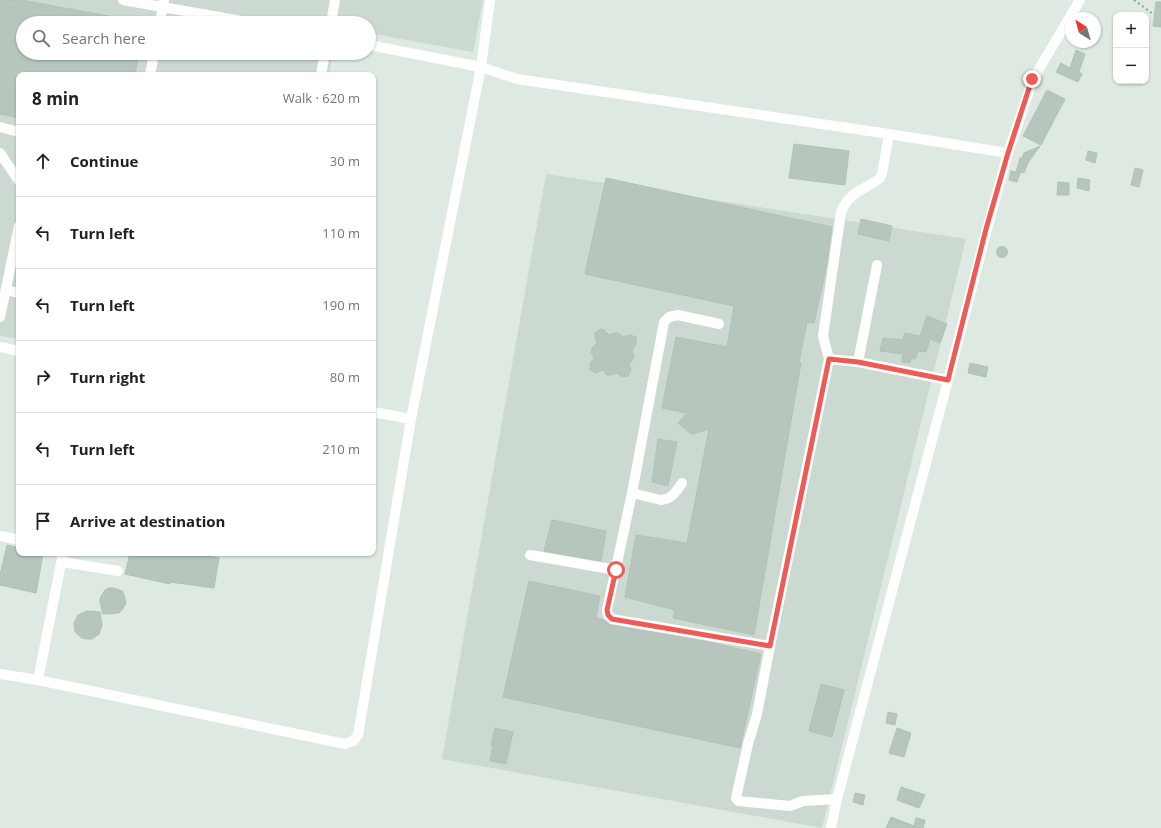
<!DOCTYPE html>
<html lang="en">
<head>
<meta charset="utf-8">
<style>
	body { margin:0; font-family:"Open Sans",sans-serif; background:#f2f2f2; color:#202124 }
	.controls { position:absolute; right:12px; top:12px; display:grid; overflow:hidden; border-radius:8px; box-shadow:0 1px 3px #0004 }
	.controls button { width:36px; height:36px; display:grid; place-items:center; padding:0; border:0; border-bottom:1px solid #e0e0e0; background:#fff; color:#202124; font:20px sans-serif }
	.compass { position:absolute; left:1065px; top:12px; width:36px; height:36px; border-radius:50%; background:#fff; box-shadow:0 1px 3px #0004; rotate:323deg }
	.stop { position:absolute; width:12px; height:12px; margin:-9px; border:3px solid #ee5a56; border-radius:50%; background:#fff }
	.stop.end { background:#ee5a56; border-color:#fff; box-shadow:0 1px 4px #0008 }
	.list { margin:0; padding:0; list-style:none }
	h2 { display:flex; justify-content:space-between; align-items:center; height:52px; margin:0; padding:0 16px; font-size:17px }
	h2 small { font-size:13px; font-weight:400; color:#757577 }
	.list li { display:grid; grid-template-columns:26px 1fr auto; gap:12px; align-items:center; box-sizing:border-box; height:72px; padding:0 16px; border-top:1px solid #e0e0e0 }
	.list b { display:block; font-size:15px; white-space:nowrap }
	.list em { font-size:13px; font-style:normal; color:#757577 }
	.icon { flex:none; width:22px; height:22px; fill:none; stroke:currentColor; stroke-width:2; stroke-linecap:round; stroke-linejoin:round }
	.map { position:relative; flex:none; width:1161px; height:828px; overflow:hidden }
	.search { position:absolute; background:#fff; box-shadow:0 1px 3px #0004; left:16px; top:16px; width:360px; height:44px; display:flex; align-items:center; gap:10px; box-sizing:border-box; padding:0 14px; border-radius:22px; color:#757577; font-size:15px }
	.panel { position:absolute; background:#fff; box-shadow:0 1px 3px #0004; left:16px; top:72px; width:360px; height:484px; border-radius:8px }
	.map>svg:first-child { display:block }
	.built { fill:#ccd9d0 }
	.building { fill:#b6c6bc; stroke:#b0c2b7 }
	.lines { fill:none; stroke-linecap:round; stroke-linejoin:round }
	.path { stroke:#7eac94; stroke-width:2; stroke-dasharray:2 3; stroke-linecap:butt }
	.minor { stroke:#fff; stroke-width:10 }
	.route { stroke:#ee5a56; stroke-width:5 }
</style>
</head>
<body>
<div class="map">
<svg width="1161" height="828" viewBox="0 0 1161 828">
	<rect width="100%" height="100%" fill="#dde9e1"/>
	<!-- built -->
	<g class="built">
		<polygon points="0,0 483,0 473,52 369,33 369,23 23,23 23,53 333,53 329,75 19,75 19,339 0,336"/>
		<polygon points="546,174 966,239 822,828 442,759"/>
	</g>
	<!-- building -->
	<g class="building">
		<polygon points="0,0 21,0 125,19 125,23 23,23 23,53 139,53 135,75 19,75 19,118 0,114"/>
		<polygon points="1156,2 1161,2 1161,27 1153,26"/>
		<polygon points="1076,50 1085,54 1079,72 1082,74 1078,82 1056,72 1061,63 1070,68"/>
		<polygon points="1047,90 1065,99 1041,145 1023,136"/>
		<polygon points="794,144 849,151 845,185 789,178"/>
		<polygon points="1040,146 1028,163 1024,173 1021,172 1019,176 1017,182 1009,180 1011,171 1016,172 1020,158 1022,158 1024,153"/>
		<polygon points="1088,151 1097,153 1095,163 1086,160"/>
		<polygon points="1135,168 1143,170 1139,187 1131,185"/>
		<polygon points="606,178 832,227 826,269 814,323 807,322 799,362 801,363 754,635 673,618 675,610 625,597 636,535 687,543 709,429 693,434 691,434 678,423 687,413 662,408 676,337 727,347 734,306 585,274"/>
		<polygon points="1078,178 1090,180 1089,191 1077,188"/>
		<polygon points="1058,182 1069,183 1069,195 1057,195"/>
		<polygon points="861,219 892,226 889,241 858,234"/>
		<circle cx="1002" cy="252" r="5.5"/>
		<polygon points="927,316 947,324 940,343 930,339 926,352 918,351 915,359 911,358 910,363 902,362 903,354 880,351 883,338 902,340 905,333 920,336"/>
		<polygon points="600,329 604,330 609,335 615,333 618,333 623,337 630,335 636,337 636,344 632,350 634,356 633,359 629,364 631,370 628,376 622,377 617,373 611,375 607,375 603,370 596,373 590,370 590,364 594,358 591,352 592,348 597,343 595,336 595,333"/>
		<polygon points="970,363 988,367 986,377 968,373"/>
		<polygon points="658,439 677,442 668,486 652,482"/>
		<polygon points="552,520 606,531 601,561 544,551"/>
		<polygon points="7,545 19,548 19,553 38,553 43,554 36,593 0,585 0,575"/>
		<polygon points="130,553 189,553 219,558 214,588 170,582 170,584 125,574"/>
		<polygon points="529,581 600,596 596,618 604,620 611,625 704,641 761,654 740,748 503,697"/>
		<polygon points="109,588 114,588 122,591 124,595 126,603 122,610 119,613 103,614 100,602 100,598 105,590"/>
		<polygon points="87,611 100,612 102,625 99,634 92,639 87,639 82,638 75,632 74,623 78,615"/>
		<polygon points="821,684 844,690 832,737 809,731"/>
		<polygon points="888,712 897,714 895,725 886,723"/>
		<polygon points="495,728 513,732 506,764 490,761 493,745 491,745"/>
		<polygon points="897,728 911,733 904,757 889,753"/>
		<polygon points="901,787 925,795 919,808 897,800"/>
		<polygon points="855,793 865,795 863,805 853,802"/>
		<polygon points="891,817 914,826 916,818 925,820 923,828 886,828"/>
	</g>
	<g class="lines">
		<!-- path -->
		<polyline class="path" points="1134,0 1153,14"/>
		<!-- minor -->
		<g class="minor">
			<polyline points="123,0 253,23"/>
			<polyline points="160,23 164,0"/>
			<polyline points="331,23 335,0"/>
			<polyline points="369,45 481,67 517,79 889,134 1008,153"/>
			<polyline points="150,75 154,53"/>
			<polyline points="321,75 325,53"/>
			<polyline points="0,127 19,132"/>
			<polyline points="0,153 19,181"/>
			<polyline points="6,290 19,293"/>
			<polyline points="0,317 19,226"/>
			<polyline points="719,324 678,315 669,317 664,322 632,493 607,610 608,615 612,619 770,646 829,359 858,362 948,380"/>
			<polyline points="0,347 19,351"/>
			<path d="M829,359L823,336L841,212C851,189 863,192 880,178L882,174L889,134"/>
			<polyline points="858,362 877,265"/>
			<polyline points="373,412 411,419"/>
			<path d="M632,493L661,500C673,499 676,491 682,483"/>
			<polyline points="0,536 19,540"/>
			<polyline points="530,555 616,570"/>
			<polyline points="62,562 118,571"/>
			<polyline points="770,646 757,714 748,744 736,798 738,801 790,806 803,801 837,799"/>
			<polyline points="0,674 38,680 345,744 353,741 358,735 411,419 481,67 490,0"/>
			<polyline points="38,680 63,553"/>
			<polyline points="831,828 837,799 948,380 987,229 1008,153 1033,79 1080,0"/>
		</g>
	</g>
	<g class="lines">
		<!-- route -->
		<polyline class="route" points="616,570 607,610 608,615 612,619 770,646 829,359 858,362 948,380 986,229 1008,153 1032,79"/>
	</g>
</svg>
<div class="controls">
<button>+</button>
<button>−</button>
</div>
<svg class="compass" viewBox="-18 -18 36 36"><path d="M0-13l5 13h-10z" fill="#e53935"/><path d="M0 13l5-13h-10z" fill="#757577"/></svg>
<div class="stop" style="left:616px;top:570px"></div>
<div class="stop end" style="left:1032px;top:79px"></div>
<div class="search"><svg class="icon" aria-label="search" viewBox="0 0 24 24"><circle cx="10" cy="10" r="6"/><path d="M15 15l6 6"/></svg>Search here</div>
<section class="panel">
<h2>8 min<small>Walk · 620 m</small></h2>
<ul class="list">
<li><svg class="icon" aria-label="ahead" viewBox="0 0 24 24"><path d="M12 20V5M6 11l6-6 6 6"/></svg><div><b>Continue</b></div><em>30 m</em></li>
<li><svg class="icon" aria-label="left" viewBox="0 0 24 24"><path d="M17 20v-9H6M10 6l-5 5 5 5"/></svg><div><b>Turn left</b></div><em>110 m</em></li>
<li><svg class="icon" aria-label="left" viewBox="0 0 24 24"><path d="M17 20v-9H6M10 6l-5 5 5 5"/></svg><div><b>Turn left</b></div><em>190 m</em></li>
<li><svg class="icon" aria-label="right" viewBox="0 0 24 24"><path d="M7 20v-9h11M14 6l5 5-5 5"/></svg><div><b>Turn right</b></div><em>80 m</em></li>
<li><svg class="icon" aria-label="left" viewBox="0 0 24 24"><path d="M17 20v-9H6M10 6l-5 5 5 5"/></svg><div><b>Turn left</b></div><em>210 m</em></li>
<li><svg class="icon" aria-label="arrive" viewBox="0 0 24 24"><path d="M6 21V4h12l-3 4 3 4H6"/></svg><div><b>Arrive at destination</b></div></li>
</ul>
</section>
</div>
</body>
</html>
